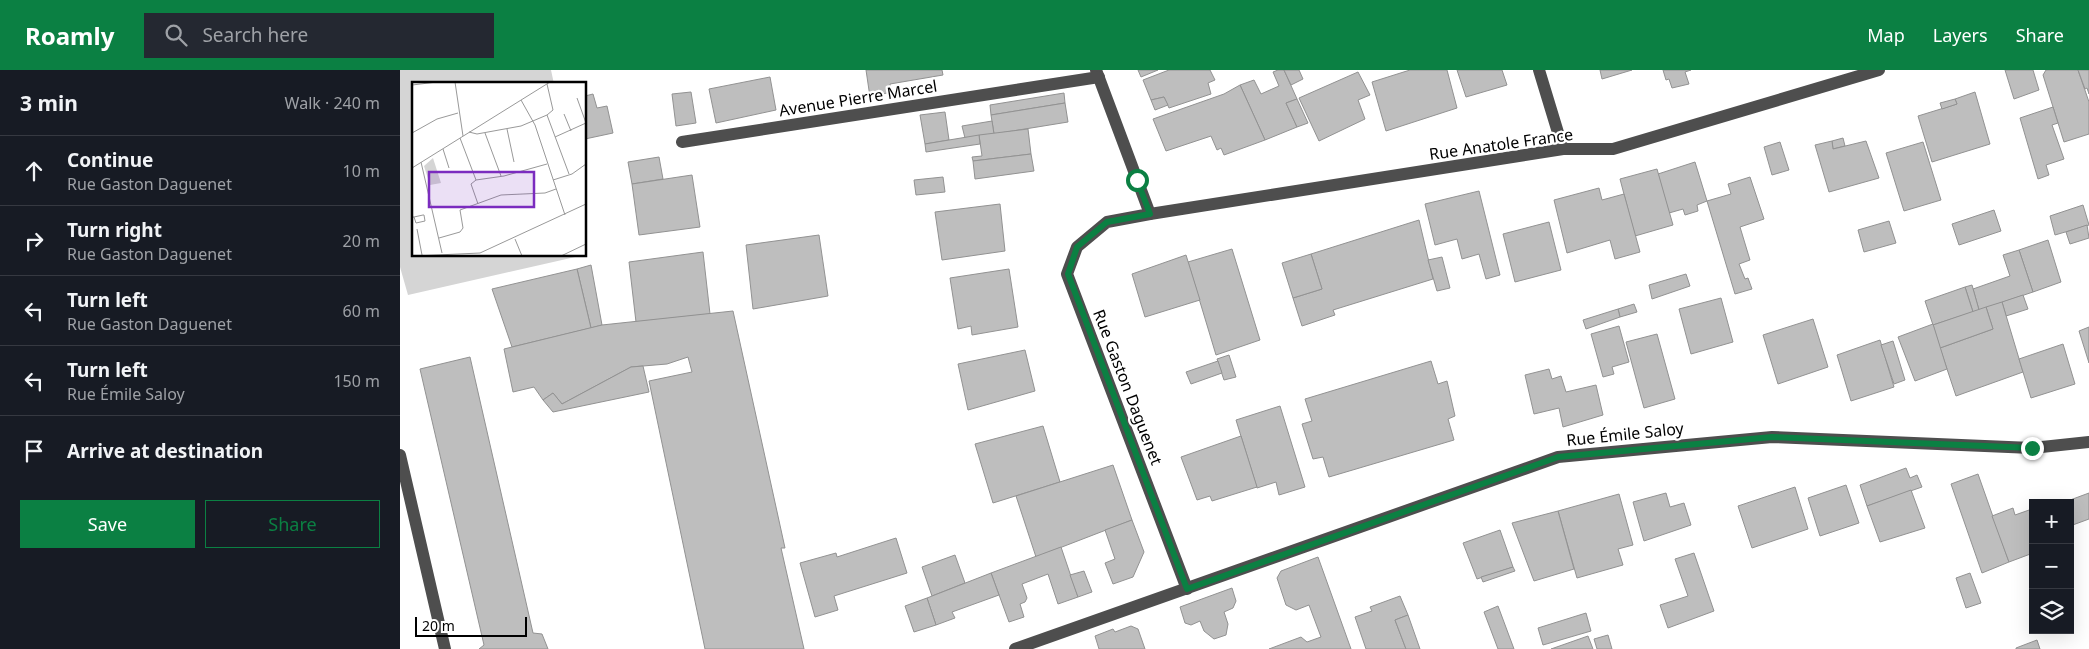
<!DOCTYPE html>
<html lang="en">
<head>
<meta charset="utf-8">
<style>
	body { margin:0; font-family:"Noto Sans",sans-serif; background:#242831; color:#f1f3f6 }
	.controls { position:absolute; right:15px; bottom:15px; display:grid; overflow:hidden; border-radius:0px; box-shadow:0 5px 20px #0002 }
	.controls button { width:45px; height:45px; display:grid; place-items:center; padding:0; border:0; border-bottom:1px solid #363941; background:#171b24; color:#f1f3f6; font:25px sans-serif }
	.scale { position:absolute; left:15px; bottom:12px; width:112px; box-sizing:border-box; padding-left:5px; border:2px solid #000; border-top:0; font-size:14px; line-height:18px; white-space:nowrap; color:#000; -webkit-text-stroke:4px #fff; paint-order:stroke }
	.stop { position:absolute; width:15px; height:15px; margin:-11px; border:4px solid #0b8043; border-radius:50%; background:#fff }
	.stop.end { background:#0b8043; border-color:#fff; box-shadow:0 1px 5px #0008 }
	.list { margin:0; padding:0; list-style:none }
	h2 { display:flex; justify-content:space-between; align-items:center; height:65px; margin:0; padding:0 20px; font-size:21px }
	h2 small { font-size:16px; font-weight:400; color:#9ea1a6 }
	.list li { display:grid; grid-template-columns:32px 1fr auto; gap:15px; align-items:center; box-sizing:border-box; height:70px; padding:0 20px; border-top:1px solid #363941 }
	.list b { display:block; font-size:19px; white-space:nowrap }
	.list p { margin:0; font-size:16px; white-space:nowrap; color:#9ea1a6 }
	.list em { font-size:16px; font-style:normal; color:#9ea1a6 }
	.actions { display:flex; gap:10px; padding:15px 20px }
	.actions a { flex:1; padding:11px 0; border:1px solid #0b8043; border-radius:0px; text-align:center; font-size:18px; color:#0b8043 }
	.actions .main { background:#0b8043; color:#fff }
	.icon { flex:none; width:28px; height:28px; fill:none; stroke:currentColor; stroke-width:2; stroke-linecap:round; stroke-linejoin:round }
	.map { position:relative; flex:none; width:1689px; height:579px; overflow:hidden }
	header { display:flex; align-items:center; gap:30px; box-sizing:border-box; height:70px; padding:0 25px; background:#0b8043; color:#fff }
	header strong { font-size:24px }
	nav { display:flex; gap:28px; margin-inline-start:auto; font-size:18px }
	.search { width:350px; height:45px; background:#242831; display:flex; align-items:center; gap:12px; box-sizing:border-box; padding:0 18px; border-radius:0px; color:#9ea1a6; font-size:19px }
	main { display:flex }
	aside { flex:1; background:#171b24 }
	.map>svg:first-child { display:block }
	.green { fill:#d5d5d5 }
	.building { fill:#bebebe; stroke:#929292 }
	.lines { fill:none; stroke-linecap:round; stroke-linejoin:round }
	.minor { stroke:#4e4e4e; stroke-width:12 }
	.route { stroke:#0b8043; stroke-width:6 }
	.labels { text-anchor:middle; dominant-baseline:central; stroke-width:4.5; stroke-linejoin:round; paint-order:stroke }
	.street-label { font-size:16px; fill:#000; stroke:#fff }
	.inset-road { fill:none; stroke:#999; stroke-width:1 }
	.view { fill:#7b2cbf; fill-opacity:0.15; stroke:#7b2cbf; stroke-width:2.5 }
	.inset-edge { fill:none; stroke:#000; stroke-width:2.5 }
</style>
</head>
<body>
<header>
<strong>Roamly</strong>
<div class="search"><svg class="icon" aria-label="search" viewBox="0 0 24 24"><circle cx="10" cy="10" r="6"/><path d="M15 15l6 6"/></svg>Search here</div>
<nav><a>Map</a><a>Layers</a><a>Share</a></nav>
</header>
<main>
<aside>
<h2>3 min<small>Walk · 240 m</small></h2>
<ul class="list">
<li><svg class="icon" aria-label="ahead" viewBox="0 0 24 24"><path d="M12 20V5M6 11l6-6 6 6"/></svg><div><b>Continue</b><p>Rue Gaston Daguenet</p></div><em>10 m</em></li>
<li><svg class="icon" aria-label="right" viewBox="0 0 24 24"><path d="M7 20v-9h11M14 6l5 5-5 5"/></svg><div><b>Turn right</b><p>Rue Gaston Daguenet</p></div><em>20 m</em></li>
<li><svg class="icon" aria-label="left" viewBox="0 0 24 24"><path d="M17 20v-9H6M10 6l-5 5 5 5"/></svg><div><b>Turn left</b><p>Rue Gaston Daguenet</p></div><em>60 m</em></li>
<li><svg class="icon" aria-label="left" viewBox="0 0 24 24"><path d="M17 20v-9H6M10 6l-5 5 5 5"/></svg><div><b>Turn left</b><p>Rue Émile Saloy</p></div><em>150 m</em></li>
<li><svg class="icon" aria-label="arrive" viewBox="0 0 24 24"><path d="M6 21V4h12l-3 4 3 4H6"/></svg><div><b>Arrive at destination</b></div></li>
</ul>
<div class="actions"><a class="main">Save</a><a>Share</a></div>
</aside>
<div class="map">
<svg width="1689" height="579" viewBox="0 0 1689 579">
	<rect width="100%" height="100%" fill="#fff"/>
	<!-- green -->
	<polygon class="green" points="0,0 151,0 154,14 14,14 14,185 184,185 8,225 0,197"/>
	<!-- building -->
	<g class="building">
		<polygon points="466,0 542,0 543,5 490,14 491,22 470,27"/>
		<polygon points="738,0 758,0 741,7"/>
		<polygon points="769,0 810,0 815,10 808,13 811,24 769,38 764,27 751,30 743,10"/>
		<polygon points="878,0 884,0 897,29 886,33 897,57 865,70 840,15 854,10 861,24 879,16 873,2"/>
		<polygon points="884,0 899,0 903,9 891,15"/>
		<polygon points="1010,0 1047,0 1057,38 986,61 972,12"/>
		<polygon points="1057,0 1102,0 1107,15 1066,27"/>
		<polygon points="1200,0 1232,0 1202,9"/>
		<polygon points="1263,0 1291,0 1285,2 1289,14 1272,18 1269,9 1266,10"/>
		<polygon points="1605,0 1633,0 1639,20 1614,29"/>
		<polygon points="1646,0 1678,0 1689,32 1689,64 1664,72 1643,5"/>
		<polygon points="1678,0 1689,0 1689,24 1687,18 1685,19"/>
		<polygon points="958,2 970,25 958,30 965,49 919,71 899,28"/>
		<polygon points="370,7 376,40 316,53 309,19"/>
		<polygon points="840,15 865,70 824,85 821,78 817,80 811,66 766,81 753,49 824,24"/>
		<polygon points="291,22 296,53 276,56 272,24"/>
		<polygon points="1575,22 1590,74 1532,92 1518,46 1557,34 1555,29"/>
		<polygon points="664,23 665,33 591,45 590,35"/>
		<polygon points="193,24 197,38 207,36 213,63 185,69 185,26"/>
		<polygon points="764,27 768,35 755,40 751,30"/>
		<polygon points="897,29 908,53 897,57 886,33"/>
		<polygon points="1555,29 1557,34 1542,39 1540,33"/>
		<polygon points="665,33 668,52 594,64 591,45"/>
		<polygon points="1653,37 1658,53 1652,55 1664,89 1646,95 1649,105 1638,109 1620,48"/>
		<polygon points="545,42 549,70 525,74 520,45"/>
		<polygon points="592,51 594,64 565,68 562,56"/>
		<polygon points="628,59 631,84 573,91 572,87 582,86 579,65"/>
		<polygon points="579,65 580,74 526,82 525,74"/>
		<polygon points="1443,68 1445,76 1433,79 1432,71"/>
		<polygon points="1432,71 1433,79 1466,71 1479,108 1429,122 1415,75"/>
		<polygon points="1380,72 1389,100 1372,105 1364,77"/>
		<polygon points="1523,72 1541,130 1504,141 1486,83"/>
		<polygon points="631,84 634,101 575,109 573,91"/>
		<polygon points="259,87 263,109 232,114 228,92"/>
		<polygon points="1295,92 1307,131 1297,135 1298,141 1285,145 1283,139 1269,143 1258,104"/>
		<polygon points="1257,99 1273,155 1235,166 1220,109"/>
		<polygon points="292,105 300,157 239,165 232,114"/>
		<polygon points="543,107 545,122 516,125 514,110"/>
		<polygon points="1350,107 1364,149 1340,157 1350,190 1339,194 1345,209 1348,208 1352,219 1335,224 1307,131 1331,124 1328,114"/>
		<polygon points="1199,118 1202,130 1224,124 1240,182 1215,189 1210,170 1167,183 1154,130"/>
		<polygon points="1079,121 1100,205 1086,209 1079,184 1062,189 1057,169 1035,175 1025,134"/>
		<polygon points="600,134 605,181 542,190 535,142"/>
		<polygon points="1683,135 1689,155 1655,165 1650,146"/>
		<polygon points="1594,140 1601,161 1559,175 1552,154"/>
		<polygon points="1019,150 1033,209 933,240 935,245 902,256 893,228 922,219 911,184"/>
		<polygon points="1489,151 1496,173 1464,182 1458,160"/>
		<polygon points="1149,152 1161,200 1115,212 1103,164"/>
		<polygon points="1687,155 1689,168 1670,174 1666,162"/>
		<polygon points="419,165 428,226 353,239 346,175"/>
		<polygon points="1648,170 1661,212 1633,222 1619,180"/>
		<polygon points="832,179 860,270 816,285 788,192"/>
		<polygon points="1619,180 1633,222 1579,240 1573,219 1610,206 1603,185"/>
		<polygon points="303,182 310,244 236,252 229,192"/>
		<polygon points="911,184 922,219 893,228 882,193"/>
		<polygon points="786,185 800,230 745,247 732,204"/>
		<polygon points="1042,187 1050,218 1037,221 1028,190"/>
		<polygon points="191,195 202,255 191,258 177,199"/>
		<polygon points="177,199 191,258 112,277 92,219"/>
		<polygon points="609,199 618,257 572,265 571,256 558,259 550,208"/>
		<polygon points="1286,204 1290,216 1252,229 1249,215"/>
		<polygon points="1572,215 1579,240 1573,242 1565,217"/>
		<polygon points="1565,217 1573,242 1533,255 1525,231"/>
		<polygon points="1623,225 1628,239 1606,246 1602,232"/>
		<polygon points="1321,228 1333,272 1291,284 1279,239"/>
		<polygon points="1602,232 1623,302 1556,326 1540,278 1593,259 1586,237"/>
		<polygon points="1234,234 1237,242 1220,247 1218,239"/>
		<polygon points="1586,237 1593,259 1540,278 1533,255"/>
		<polygon points="1218,239 1220,247 1186,259 1183,250"/>
		<polygon points="333,241 385,478 381,478 404,579 305,579 249,311 292,302 288,287 267,294 231,297 162,334 153,323 143,330 134,317 113,322 104,279 202,255"/>
		<polygon points="1413,249 1428,297 1378,314 1363,265"/>
		<polygon points="1533,254 1547,299 1515,311 1498,267"/>
		<polygon points="1219,256 1229,292 1212,297 1214,304 1203,307 1191,264"/>
		<polygon points="1689,257 1689,293 1679,261"/>
		<polygon points="1257,264 1275,329 1244,338 1226,272"/>
		<polygon points="1480,270 1494,317 1451,331 1437,285"/>
		<polygon points="1493,271 1505,310 1494,314 1481,275"/>
		<polygon points="1663,274 1675,314 1631,328 1619,289"/>
		<polygon points="625,280 635,321 568,340 558,294"/>
		<polygon points="829,285 836,307 824,310 817,289"/>
		<polygon points="70,287 133,563 142,564 148,579 79,579 84,575 20,299"/>
		<polygon points="818,291 822,303 791,314 786,302"/>
		<polygon points="1031,291 1038,314 1047,311 1055,346 1048,349 1054,370 929,407 923,387 913,389 902,354 912,351 905,329"/>
		<polygon points="243,296 249,322 153,342 143,330 153,323 162,334 231,297"/>
		<polygon points="1149,299 1152,309 1161,306 1166,322 1196,315 1203,345 1163,357 1159,338 1134,344 1125,305"/>
		<polygon points="880,336 905,417 879,425 876,412 857,418 836,350"/>
		<polygon points="643,356 660,412 593,433 575,374"/>
		<polygon points="841,366 857,417 812,431 810,426 797,430 781,387"/>
		<polygon points="713,395 732,450 636,487 616,426"/>
		<polygon points="1506,398 1510,408 1517,405 1522,417 1467,436 1460,415"/>
		<polygon points="1578,404 1609,492 1582,503 1551,414"/>
		<polygon points="1446,415 1459,453 1420,466 1408,428"/>
		<polygon points="1395,417 1408,459 1352,478 1338,436"/>
		<polygon points="1511,420 1525,458 1480,472 1467,436"/>
		<polygon points="1266,423 1270,437 1284,433 1291,455 1244,471 1233,432"/>
		<polygon points="1689,423 1689,449 1670,456 1670,433 1662,433"/>
		<polygon points="1219,424 1233,475 1218,479 1223,495 1177,508 1158,441"/>
		<polygon points="1613,438 1615,445 1632,439 1633,483 1609,492 1592,446"/>
		<polygon points="1158,441 1174,499 1134,511 1112,453"/>
		<polygon points="732,450 744,482 733,507 713,514 705,493 715,489 705,460"/>
		<polygon points="1100,460 1113,497 1077,509 1063,473"/>
		<polygon points="496,468 507,503 434,526 438,540 415,547 400,493 436,483 437,487"/>
		<polygon points="661,477 678,527 658,534 648,504 622,514 627,528 625,532 620,534 624,547 609,552 591,503"/>
		<polygon points="1294,483 1314,541 1268,558 1260,535 1288,526 1275,489"/>
		<polygon points="555,485 565,513 532,526 522,497"/>
		<polygon points="918,487 951,579 869,579 901,567 907,572 921,567 909,535 896,540 886,535 877,508 881,501"/>
		<polygon points="1113,497 1115,501 1083,512 1081,507"/>
		<polygon points="684,501 692,522 678,527 670,505"/>
		<polygon points="591,503 599,525 552,542 555,548 536,555 527,528"/>
		<polygon points="1570,503 1581,533 1566,538 1556,508"/>
		<polygon points="832,518 836,531 833,538 824,542 828,554 826,565 814,569 804,561 800,551 791,555 785,553 780,537"/>
		<polygon points="1000,526 1008,545 995,550 1006,579 966,579 955,547 972,541 970,537"/>
		<polygon points="527,528 536,555 514,562 505,536"/>
		<polygon points="1098,536 1114,579 1098,579 1084,542"/>
		<polygon points="1186,543 1191,561 1143,575 1138,558"/>
		<polygon points="1008,545 1020,579 1006,579 995,550"/>
		<polygon points="731,556 738,559 745,579 699,579 695,566 713,559 715,562"/>
		<polygon points="1208,565 1212,579 1197,579 1194,569"/>
		<polygon points="1188,566 1193,579 1151,579"/>
		<polygon points="1637,570 1640,579 1616,579 1616,578"/>
	</g>
	<g class="lines">
		<!-- minor -->
		<g class="minor">
			<polyline points="696,0 750,144 707,152 677,177 667,204 787,519"/>
			<polyline points="1139,0 1163,79"/>
			<polyline points="282,72 699,7"/>
			<polyline points="750,144 1163,79 1213,79 1479,0"/>
			<polyline points="0,385 45,579"/>
			<polyline points="615,579 1158,387 1372,367 1632,378 1689,372"/>
		</g>
	</g>
	<g class="lines">
		<!-- route -->
		<polyline class="route" points="737,110 750,144 707,152 677,177 668,204 787,519 1158,387 1372,367 1632,378"/>
	</g>
	<g class="labels">
		<!-- street labels -->
		<g class="street-label">
			<text transform="translate(458 28) rotate(-9)">Avenue Pierre Marcel</text>
			<text transform="translate(1101 74) rotate(-8)">Rue Anatole France</text>
			<text transform="translate(728 317) rotate(69)">Rue Gaston Daguenet</text>
			<text transform="translate(1225 364) rotate(-6)">Rue Émile Saloy</text>
		</g>
	</g>
	<!-- overview -->
	<g transform="translate(12 12)">
		<rect width="174" height="174" fill="#fff"/>
		<path d="M21,76L29,101L18,103L12,84Z" fill="#d5d5d5"/>
		<path class="inset-road" d="M43,0L51,54M0,3L25,0M109,18L123,43L153,133M152,32L159,49M135,33L157,92M95,47L102,80M57,50L65,52L109,44L135,33L141,28L135,2M0,51L25,37L46,31M73,51L89,94M143,55L174,41L165,16M48,56L64,98L59,102L66,122M31,67L37,86M9,80L30,171M0,86L138,0M64,98L92,94L135,82M141,98L160,92L174,82M0,135H2L11,133H12L13,139L4,141L2,135M5,147L10,173M27,156L48,150L51,146L48,128L89,113L133,111L144,107M103,157L110,174M3,174L68,171L174,122M149,174L174,162"/>
		<path class="view" d="M17,90H122V125H17Z"/>
		<rect width="174" height="174" class="inset-edge"/>
	</g>
</svg>
<div class="controls">
<button>+</button>
<button>−</button>
<button><svg class="icon" aria-label="layers" viewBox="0 0 24 24"><path d="M12 4l9 5-9 5-9-5zM3 14l9 5 9-5"/></svg></button>
</div>
<div class="scale">20 m</div>
<div class="stop" style="left:737px;top:110px"></div>
<div class="stop end" style="left:1632px;top:378px"></div>
</div>
</main>
</body>
</html>
